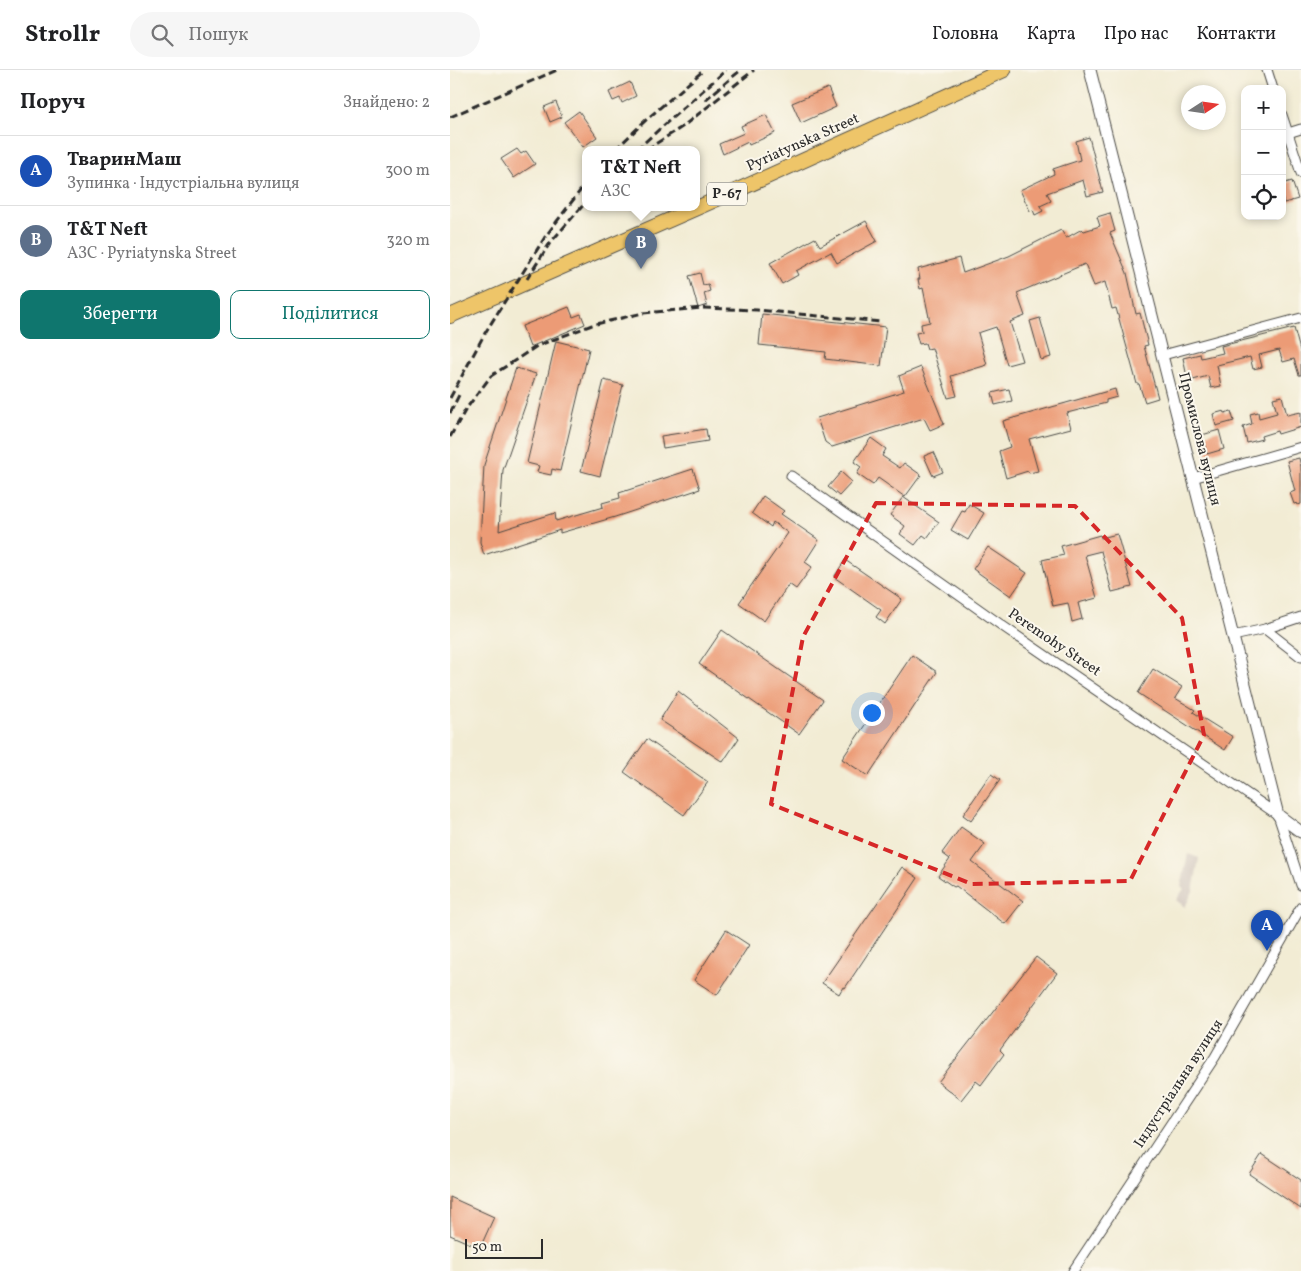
<!DOCTYPE html>
<html lang="uk">
<head>
<meta charset="utf-8">
<style>
	body { margin:0; font-family:Vollkorn,serif; background:#f6f6f6; color:#202124 }
	.controls { position:absolute; right:15px; top:15px; display:grid; overflow:hidden; border-radius:10px; box-shadow:0 2px 8px #0003 }
	.controls button { width:45px; height:45px; display:grid; place-items:center; padding:0; border:0; border-bottom:1px solid #e0e0e0; background:#fff; color:#202124; font:25px sans-serif }
	.compass { position:absolute; left:731px; top:15px; width:45px; height:45px; border-radius:50%; background:#fff; box-shadow:0 2px 8px #0003; rotate:78deg }
	.scale { position:absolute; left:15px; bottom:12px; width:78px; box-sizing:border-box; padding-left:5px; border:2px solid #2b2b2b; border-top:0; font-size:14px; line-height:18px; white-space:nowrap; color:#2b2b2b; -webkit-text-stroke:4px #fbf7ec; paint-order:stroke }
	.you { position:absolute; left:421px; top:642px; width:18px; height:18px; margin:-12px; border:4px solid #fff; border-radius:50%; background:#1a73e8; box-shadow:0 0 0 8px #1a73e833 }
	.badge { display:grid; place-items:center; width:32px; height:32px; border-radius:50%; background:#0f766e; color:#fff; font-size:16px; font-weight:700 }
	.pin { position:absolute; translate:-50% -41px; filter:drop-shadow(0 1px 2px #0008) }
	.pin::after { content:''; position:absolute; top:26px; width:18px; height:15px; background:inherit; clip-path:polygon(0 0,100% 0,50% 100%) }
	.popup { position:absolute; left:132px; top:76px; width:118px; height:65px; box-sizing:border-box; display:grid; place-content:center; border-radius:10px; background:#fff; filter:drop-shadow(0 1px 4px #0005); font-size:16px; white-space:nowrap; color:#757577 }
	.popup b { font-size:19px; color:#202124 }
	.popup::after { content:''; position:absolute; left:50%; top:100%; margin-left:-10px; border:10px solid transparent; border-top-color:#fff }
	.list { margin:0; padding:0; list-style:none }
	h2 { display:flex; justify-content:space-between; align-items:center; height:65px; margin:0; padding:0 20px; font-size:21px }
	h2 small { font-size:16px; font-weight:400; color:#757577 }
	.list li { display:grid; grid-template-columns:32px 1fr auto; gap:15px; align-items:center; box-sizing:border-box; height:70px; padding:0 20px; border-top:1px solid #e0e0e0 }
	.list b { display:block; font-size:19px; white-space:nowrap }
	.list p { margin:0; font-size:16px; white-space:nowrap; color:#757577 }
	.list em { font-size:16px; font-style:normal; color:#757577 }
	.actions { display:flex; gap:10px; padding:15px 20px }
	.actions a { flex:1; padding:11px 0; border:1px solid #0f766e; border-radius:10px; text-align:center; font-size:18px; color:#0f766e }
	.actions .main { background:#0f766e; color:#fff }
	.icon { flex:none; width:28px; height:28px; fill:none; stroke:currentColor; stroke-width:2; stroke-linecap:round; stroke-linejoin:round }
	.map { position:relative; flex:none; width:851px; height:1201px; overflow:hidden }
	header { display:flex; align-items:center; gap:30px; box-sizing:border-box; height:70px; padding:0 25px; background:#fff; border-bottom:1px solid #e0e0e0 }
	header strong { font-size:24px }
	nav { display:flex; gap:28px; margin-inline-start:auto; font-size:18px }
	.search { width:350px; height:45px; background:#f6f6f6; display:flex; align-items:center; gap:12px; box-sizing:border-box; padding:0 18px; border-radius:28px; color:#757577; font-size:19px }
	main { display:flex }
	aside { flex:1; background:#fff }
	.map>svg:first-child { display:block }
	.industrial { fill:#cdc2b9 }
	.building { fill:#ec9b76 }
	.lines { fill:none; stroke-linecap:round; stroke-linejoin:round }
	.minor-casing { stroke:#494844; stroke-width:11 }
	.tertiary-casing { stroke:#494844; stroke-width:13 }
	.primary-casing { stroke:#494844; stroke-width:16 }
	.minor { stroke:#fff; stroke-width:9 }
	.tertiary { stroke:#fff; stroke-width:11 }
	.primary { stroke:#eec569; stroke-width:14 }
	.rail { stroke:#2b2b2b; stroke-width:3; stroke-dasharray:8 4; stroke-linecap:butt }
	.marked { fill:none; stroke:#d62828; stroke-width:4; stroke-dasharray:10 6; stroke-linejoin:round }
	.labels { text-anchor:middle; dominant-baseline:central; stroke-width:4; stroke-linejoin:round; paint-order:stroke }
	.shield { fill:#fbf7ec; stroke:#696865; stroke-width:1 }
	.shield-label { font-size:14px; font-weight:bold; fill:#2b2b2b }
	.street-label { font-size:15px; fill:#2b2b2b; stroke:#fbf7ec }
</style>
</head>
<body>
<header>
<strong>Strollr</strong>
<div class="search"><svg class="icon" aria-label="search" viewBox="0 0 24 24"><circle cx="10" cy="10" r="6"/><path d="M15 15l6 6"/></svg>Пошук</div>
<nav><a>Головна</a><a>Карта</a><a>Про нас</a><a>Контакти</a></nav>
</header>
<main>
<aside>
<h2>Поруч<small>Знайдено: 2</small></h2>
<ul class="list">
<li><span class="badge" style="background:#1a4fb4">A</span><div><b>ТваринМаш</b><p>Зупинка · Індустріальна вулиця</p></div><em>300 m</em></li>
<li><span class="badge" style="background:#5c6f8a">B</span><div><b>T&amp;T Neft</b><p>АЗС · Pyriatynska Street</p></div><em>320 m</em></li>
</ul>
<div class="actions"><a class="main">Зберегти</a><a>Поділитися</a></div>
</aside>
<div class="map">
<svg width="851" height="1201" viewBox="0 0 851 1201">
	<rect width="100%" height="100%" fill="#fbf7ec"/>
	<filter id="ink" filterUnits="userSpaceOnUse"><feTurbulence type="fractalNoise" baseFrequency=".02" numOctaves="2"/><feDisplacementMap in="SourceGraphic" scale="10" xChannelSelector="R" yChannelSelector="G"/><feConvolveMatrix kernelMatrix="1 2 1 2 8 2 1 2 1" color-interpolation-filters="sRGB"/></filter>
	<filter id="wash" filterUnits="userSpaceOnUse"><feTurbulence type="fractalNoise" baseFrequency=".0096" numOctaves="4" result="noise"/><feDisplacementMap in="SourceGraphic" scale="20" xChannelSelector="R" yChannelSelector="G"/><feGaussianBlur stdDeviation="1.12" result="paint"/><feColorMatrix in="noise" values="0 0 0 0 0 0 0 0 0 0 0 0 0 0 0 0 0 1.4 0 .05"/><feComposite in="paint" operator="in"/></filter>
	<g filter="url(#wash)">
		<rect width="100%" height="100%" fill="#f2ecd4"/>
		<!-- industrial -->
		<polygon class="industrial" points="738,784 749,788 743,821 735,837 726,830 734,819 731,817"/>
		<g id="blocks">
			<!-- building -->
			<g class="building">
				<polygon points="180,12 186,26 172,33 170,28 163,31 159,22"/>
				<polygon points="378,18 386,37 351,53 342,33"/>
				<polygon points="106,32 112,47 100,52 94,37"/>
				<polygon points="129,41 147,67 133,77 114,52"/>
				<polygon points="316,45 325,63 299,75 298,72 273,84 269,74 294,63 291,56"/>
				<polygon points="639,67 653,122 637,126 633,110 597,123 601,131 590,136 593,141 585,145 583,140 580,141 570,120 604,104 603,99 630,90 626,71"/>
				<polygon points="67,79 71,84 76,81 85,94 64,108 51,89"/>
				<polygon points="842,111 848,129 834,133 832,127 832,114"/>
				<polygon points="660,143 665,161 660,163 677,203 686,244 690,243 698,275 694,276 708,328 695,332 689,314 687,314 666,238 662,239 655,212 644,216 635,194 567,223 575,246 560,252 572,291 557,295 546,257 528,263 537,295 501,306 507,326 498,328 482,278 477,279 475,273 469,274 466,263 472,262 471,254 480,252 473,218 470,219 468,209 470,209 468,199 509,188 513,203 559,186 611,160 616,168 632,159 634,161 650,156 647,147"/>
				<polygon points="416,151 427,171 387,193 381,182 346,201 348,205 332,214 320,193 365,168 370,176"/>
				<polygon points="250,203 253,215 258,214 260,221 254,223 257,235 248,238 239,206"/>
				<polygon points="119,237 123,247 131,244 135,254 80,277 72,256"/>
				<polygon points="312,244 436,257 431,296 375,289 376,282 309,275"/>
				<polygon points="590,248 601,287 591,290 580,251"/>
				<polygon points="844,258 851,284 851,305 849,305 844,289 833,292 829,280 809,285 812,297 803,299 800,287 767,295 771,316 761,318 758,306 743,310 742,306 737,307 733,288 750,284 751,288 773,283 771,276"/>
				<polygon points="106,271 139,279 110,401 102,399 101,405 87,402 89,396 77,393"/>
				<polygon points="471,297 494,354 480,360 474,348 382,377 375,372 367,348 454,321 449,306"/>
				<polygon points="66,298 86,304 53,400 49,461 105,443 106,451 153,437 152,433 170,428 169,423 243,399 250,419 165,447 110,463 110,460 34,485 30,472 34,395"/>
				<polygon points="154,310 173,315 150,406 131,401"/>
				<polygon points="559,319 562,331 545,335 542,323"/>
				<polygon points="665,319 667,327 656,330 656,333 617,343 621,358 579,369 588,401 579,403 578,401 556,408 549,381 560,377 553,351"/>
				<polygon points="832,326 837,345 851,342 851,357 828,364 827,361 811,366 812,369 797,373 793,357 802,354 800,344 808,342 809,348 827,343 823,328"/>
				<polygon points="774,341 775,343 781,341 784,351 766,356 763,344"/>
				<polygon points="256,359 258,371 213,378 211,366"/>
				<polygon points="769,360 774,379 757,384 752,365"/>
				<polygon points="421,368 436,379 432,386 450,398 454,393 471,405 455,427 428,408 423,415 407,404 411,397 404,392"/>
				<polygon points="484,382 493,402 483,406 474,386"/>
				<polygon points="849,388 851,397 851,434 848,435 847,433 844,434 840,423 845,421 837,391"/>
				<polygon points="391,402 402,412 389,426 378,417"/>
				<polygon points="313,426 334,441 331,444 369,470 355,492 362,497 346,519 339,514 314,551 289,533 338,463 323,452 321,457 302,443"/>
				<polygon points="453,427 489,452 477,468 473,465 465,475 450,464 455,456 440,445"/>
				<polygon points="519,434 534,443 518,470 501,460 512,441 515,442"/>
				<polygon points="667,464 682,517 662,522 651,481 635,485 647,528 628,533 632,549 622,552 618,533 603,536 592,490 614,485 611,476 650,465 651,468"/>
				<polygon points="538,477 577,503 561,526 523,499"/>
				<polygon points="395,490 452,529 435,554 426,547 431,540 384,507"/>
				<polygon points="272,560 373,630 349,664 249,594"/>
				<polygon points="462,585 487,602 418,706 392,689"/>
				<polygon points="703,599 732,617 725,628 745,640 743,642 783,667 775,680 688,623"/>
				<polygon points="228,621 289,668 273,692 210,650"/>
				<polygon points="197,669 258,712 234,745 174,702"/>
				<polygon points="541,704 550,710 521,751 513,745"/>
				<polygon points="511,757 535,774 522,792 573,831 555,854 506,816 504,817 488,806 500,789 492,783"/>
				<polygon points="452,797 468,808 395,918 393,917 389,924 372,913"/>
				<polygon points="276,860 299,875 267,925 244,910"/>
				<polygon points="586,887 607,903 550,980 554,984 531,1015 526,1011 511,1030 488,1012"/>
				<polygon points="812,1084 851,1110 851,1139 799,1104"/>
				<polygon points="0,1127 44,1147 30,1178 0,1165"/>
			</g>
		</g>
	</g>
	<g filter="url(#ink)">
		<use href="#blocks" fill-opacity="0" stroke="#494844" stroke-width="1"/>
		<g class="lines">
			<defs>
				<g id="minor">
					<polyline points="817,0 823,19"/>
					<polyline points="832,45 851,103"/>
					<polyline points="838,63 851,59"/>
					<polyline points="713,285 851,248"/>
					<polyline points="341,406 554,557 828,745 851,815"/>
					<polyline points="743,408 851,377"/>
					<polyline points="815,559 851,587"/>
					<polyline points="783,566 815,559 851,547"/>
					<polyline points="623,1201 765,987 851,837"/>
				</g>
				<polyline id="tertiary" points="640,0 828,745 851,762"/>
				<polyline id="primary" points="0,246 281,123 554,0"/>
			</defs>
			<!-- minor casing -->
			<use href="#minor" class="minor-casing"/>
			<!-- tertiary casing -->
			<use href="#tertiary" class="tertiary-casing"/>
			<!-- primary casing -->
			<use href="#primary" class="primary-casing"/>
			<!-- minor -->
			<use href="#minor" class="minor"/>
			<!-- tertiary -->
			<use href="#tertiary" class="tertiary"/>
			<!-- primary -->
			<use href="#primary" class="primary"/>
			<!-- rail -->
			<g class="rail">
				<polyline points="255,30 291,0"/>
				<polyline points="0,47 107,0"/>
				<polyline points="165,80 197,49 254,0"/>
				<polyline points="186,80 276,0"/>
				<polyline points="196,80 232,57 304,0"/>
				<polyline points="77,209 100,173 136,132"/>
				<polyline points="0,328 35,263 95,167 136,113"/>
				<polyline points="0,343 10,323"/>
				<polyline points="0,367 16,339 41,306 87,276 142,255 193,243 253,238 307,240 432,252"/>
			</g>
		</g>
	</g>
	<!-- marked area -->
	<path class="marked" d="M426,433L625,436L732,548L754,665L680,811L522,814L321,734L353,567Z"/>
	<g class="labels">
		<!-- shield labels -->
		<rect class="shield" x="257" y="112.5" width="40" height="23" rx="4"/>
		<g class="shield-label">
			<text x="277" y="124">Р-67</text>
		</g>
		<!-- street labels -->
		<g class="street-label">
			<text transform="translate(353 73) rotate(-24)">Pyriatynska Street</text>
			<text transform="translate(749 369) rotate(76)">Промислова вулиця</text>
			<text transform="translate(604 573) rotate(34)">Peremohy Street</text>
			<text transform="translate(729 1014) rotate(-57)">Індустріальна вулиця</text>
		</g>
	</g>
</svg>
<div class="controls">
<button>+</button>
<button>−</button>
<button><svg class="icon" aria-label="locate" viewBox="0 0 24 24"><circle cx="12" cy="12" r="6"/><path d="M12 2v4M12 18v4M2 12h4M18 12h4"/></svg></button>
</div>
<svg class="compass" viewBox="-18 -18 36 36"><path d="M0-13l5 13h-10z" fill="#e53935"/><path d="M0 13l5-13h-10z" fill="#757577"/></svg>
<div class="scale">50 m</div>
<div class="you"></div>
<div class="pin badge" style="left:817px;top:881px;background:#1a4fb4">A</div>
<div class="pin badge" style="left:191px;top:199px;background:#5c6f8a">B</div>
<div class="popup"><b>T&amp;T Neft</b>АЗС</div>
</div>
</main>
</body>
</html>
